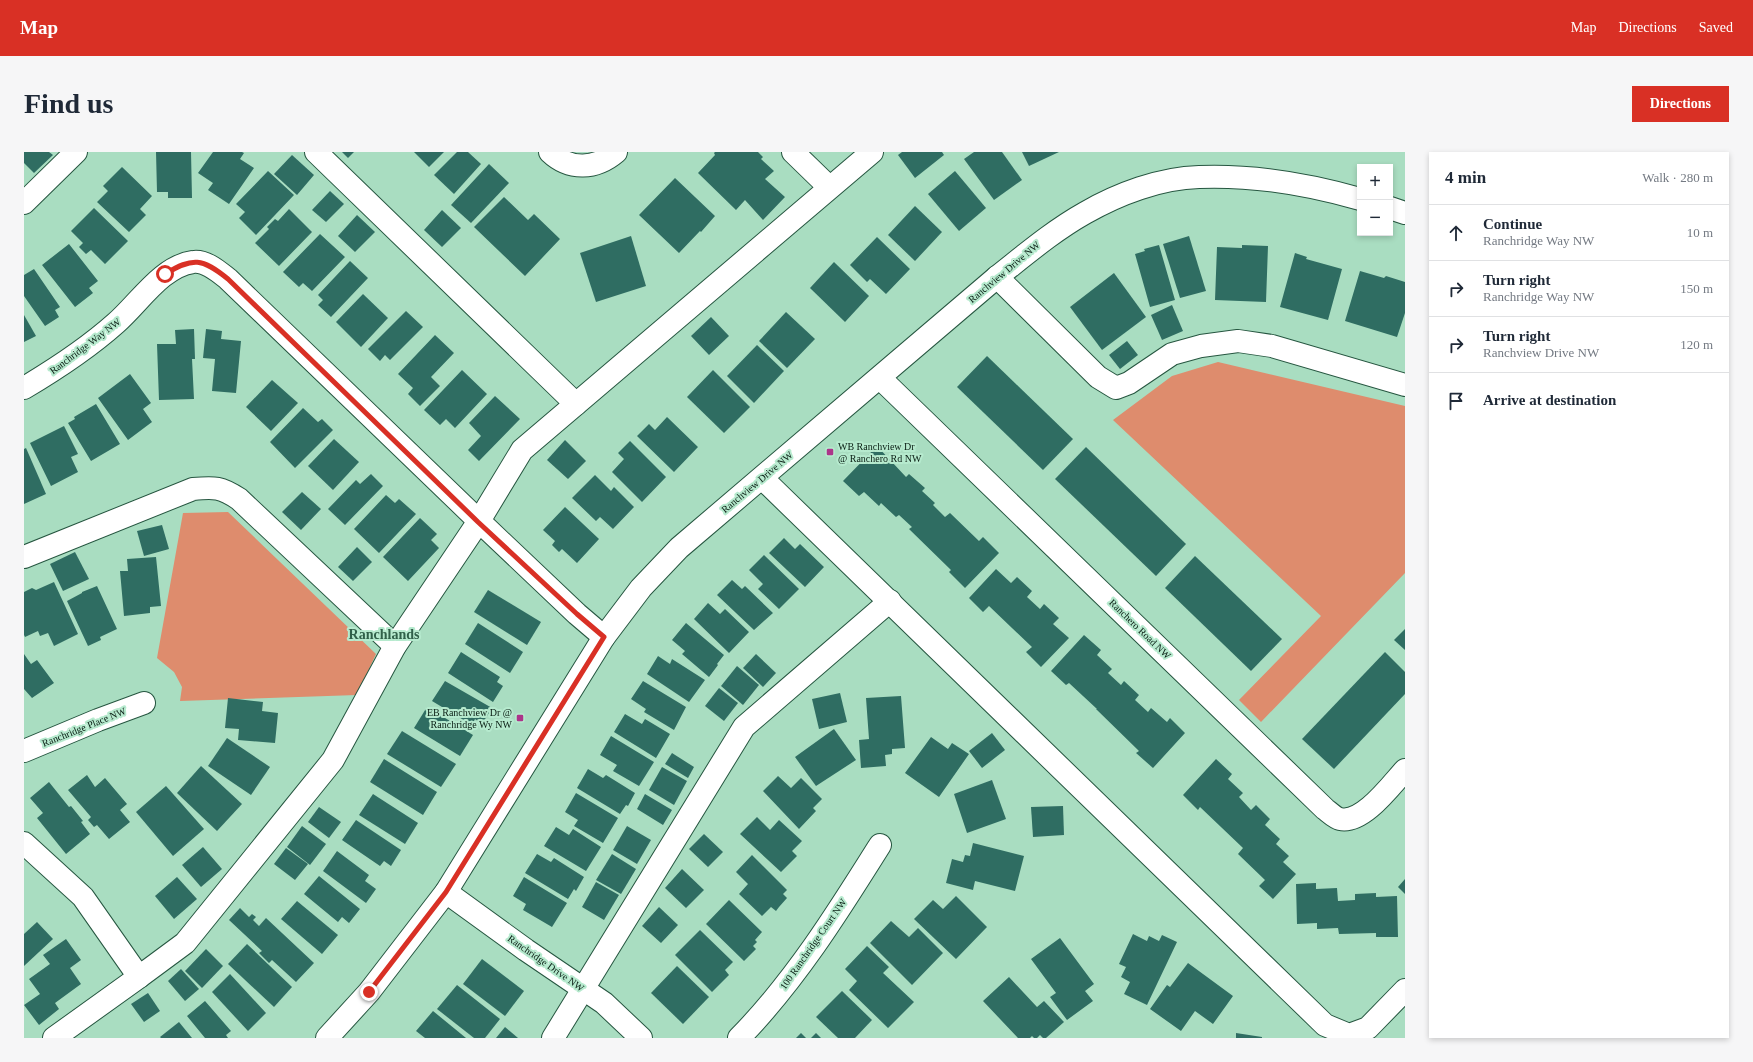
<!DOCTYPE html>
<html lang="en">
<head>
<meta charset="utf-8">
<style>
	body { margin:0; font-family:"Times New Roman",serif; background:#f6f6f7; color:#1f2937 }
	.controls { position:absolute; right:12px; top:12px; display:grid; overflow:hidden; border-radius:0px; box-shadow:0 2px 6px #0003 }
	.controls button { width:36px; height:36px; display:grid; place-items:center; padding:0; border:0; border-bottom:1px solid #e0e1e3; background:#fff; color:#1f2937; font:20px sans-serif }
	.stop { position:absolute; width:12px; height:12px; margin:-9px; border:3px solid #d93025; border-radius:50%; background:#fff }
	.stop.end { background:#d93025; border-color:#fff; box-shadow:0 1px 4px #0008 }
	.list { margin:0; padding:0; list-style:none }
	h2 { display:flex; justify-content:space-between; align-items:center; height:52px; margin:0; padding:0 16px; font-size:17px }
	h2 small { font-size:13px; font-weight:400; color:#747a83 }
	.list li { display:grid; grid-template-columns:26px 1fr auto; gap:12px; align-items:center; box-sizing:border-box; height:56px; padding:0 16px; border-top:1px solid #e0e1e3 }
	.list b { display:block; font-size:15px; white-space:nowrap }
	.list p { margin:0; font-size:13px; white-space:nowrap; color:#747a83 }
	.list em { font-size:13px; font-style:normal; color:#747a83 }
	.icon { flex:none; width:22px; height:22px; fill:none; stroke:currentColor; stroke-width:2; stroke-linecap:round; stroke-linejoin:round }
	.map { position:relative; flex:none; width:1381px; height:886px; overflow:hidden; border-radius:0px }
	header { display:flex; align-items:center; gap:24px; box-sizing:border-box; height:56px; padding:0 20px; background:#d93025; color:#fff }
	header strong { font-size:19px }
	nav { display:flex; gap:22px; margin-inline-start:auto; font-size:14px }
	.intro { display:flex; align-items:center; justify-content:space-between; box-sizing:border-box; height:96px; padding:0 24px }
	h1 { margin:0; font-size:28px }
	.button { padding:10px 18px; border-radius:0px; background:#d93025; color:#fff; font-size:14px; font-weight:700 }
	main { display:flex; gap:24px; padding:0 24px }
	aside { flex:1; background:#fff; border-radius:0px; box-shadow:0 2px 6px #0003 }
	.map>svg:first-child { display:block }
	.green { fill:#de8c6d }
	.building { fill:#2f6d62 }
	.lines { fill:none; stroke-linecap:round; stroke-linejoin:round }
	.minor-casing { stroke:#265640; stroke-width:24 }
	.minor { stroke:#fff; stroke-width:22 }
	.route { stroke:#d93025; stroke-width:5 }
	.poi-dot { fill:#ac348a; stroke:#b6eace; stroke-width:1.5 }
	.labels { text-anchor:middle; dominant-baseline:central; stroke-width:4; stroke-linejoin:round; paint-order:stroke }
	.street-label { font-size:10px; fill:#0a1e14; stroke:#b6eace }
	.poi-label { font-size:10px; fill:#0a1e14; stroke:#b6eace; text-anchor:start }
	.district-label { font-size:14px; font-weight:bold; fill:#306049; stroke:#b6eace }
</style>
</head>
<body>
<header>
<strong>Map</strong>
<nav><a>Map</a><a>Directions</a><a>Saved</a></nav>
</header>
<div class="intro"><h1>Find us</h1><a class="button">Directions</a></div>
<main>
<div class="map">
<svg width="1381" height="886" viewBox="0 0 1381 886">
	<rect width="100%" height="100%" fill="#a9ddc1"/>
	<!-- green -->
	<g class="green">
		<polygon points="1194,210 1381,254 1381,421 1237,570 1215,548 1297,464 1089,268 1148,224"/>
		<polygon points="204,360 352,502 333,543 156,549 158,535 150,520 133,506 159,361"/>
	</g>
	<!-- building -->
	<g class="building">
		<polygon points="0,0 25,0 29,3 10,21 0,11"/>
		<polygon points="132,0 167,0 168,46 144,46 144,40 133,40"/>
		<polygon points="189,0 218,0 220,1 216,7 230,16 205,52 184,38 189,31 174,21"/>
		<polygon points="318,0 330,0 324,6"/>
		<polygon points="390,0 420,0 405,15"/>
		<polygon points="433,0 444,0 457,12 430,42 410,23"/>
		<polygon points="691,0 734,0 739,5 737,7 750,19 741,27 761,45 739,68 721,48 712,58 674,21 691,3 690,1"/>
		<polygon points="878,0 918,0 920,3 891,26 874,3"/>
		<polygon points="950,0 978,0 998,28 970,48 940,7"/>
		<polygon points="998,0 1035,0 1005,14"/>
		<polygon points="268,3 290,23 273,43 250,22"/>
		<polygon points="465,12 485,31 447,71 427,53"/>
		<polygon points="98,15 128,44 116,57 122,63 105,80 73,50 84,39 79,34"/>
		<polygon points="244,19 270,43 232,83 215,66 221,60 212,52"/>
		<polygon points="931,19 962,56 935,79 904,42"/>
		<polygon points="651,26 691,64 677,80 676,79 655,101 615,63"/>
		<polygon points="306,39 320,52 302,70 288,58"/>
		<polygon points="480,45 504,68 510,62 536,87 501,124 450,75"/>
		<polygon points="891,54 918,80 891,109 864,83"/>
		<polygon points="70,56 104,89 81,112 67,98 62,102 55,95 59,91 47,79"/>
		<polygon points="265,57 288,80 255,114 231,91 245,77 243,75 251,67 254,69"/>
		<polygon points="418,58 437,76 418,95 400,78"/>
		<polygon points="333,63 351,80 331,100 314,84"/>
		<polygon points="296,82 321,105 288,139 279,131 275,135 259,120"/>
		<polygon points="607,84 622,134 572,150 556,101"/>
		<polygon points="1165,84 1182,139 1156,146 1139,92"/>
		<polygon points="853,85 886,117 862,142 846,127 843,130 826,113"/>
		<polygon points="45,92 74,129 65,136 69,141 51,155 18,113"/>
		<polygon points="1135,93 1151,148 1126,155 1111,102 1121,99 1120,97"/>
		<polygon points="1218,93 1244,94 1242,150 1191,148 1193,95 1218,96"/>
		<polygon points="1271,101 1283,105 1282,107 1318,117 1304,168 1256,155"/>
		<polygon points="326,109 344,126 307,165 294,153 299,148 294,143"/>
		<polygon points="810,110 845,144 821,170 786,136"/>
		<polygon points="10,117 36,155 31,158 35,165 21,174 0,144 0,123"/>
		<polygon points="1336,119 1360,126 1362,124 1381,130 1381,161 1373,185 1321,169"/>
		<polygon points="1090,121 1122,165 1078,198 1046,155"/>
		<polygon points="339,142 364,166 337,195 312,170"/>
		<polygon points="1148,153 1159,179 1138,188 1127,163"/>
		<polygon points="382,159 399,175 366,208 361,203 356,209 344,197"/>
		<polygon points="762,160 791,187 763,216 735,189"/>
		<polygon points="0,163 12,184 0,190"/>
		<polygon points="687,165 705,184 685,203 667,184"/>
		<polygon points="170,177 171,207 168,207 170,247 135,248 133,192 152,192 151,178"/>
		<polygon points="182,177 198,179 197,187 217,189 212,241 188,239 191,207 179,206"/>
		<polygon points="411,183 430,201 407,225 416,234 396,254 384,242 389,236 374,222"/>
		<polygon points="1103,189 1114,203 1096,217 1085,203"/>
		<polygon points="733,193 760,219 730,251 703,224"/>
		<polygon points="963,204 1049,287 1019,318 933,235"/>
		<polygon points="438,218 463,242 431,276 422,267 416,273 400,258"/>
		<polygon points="689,218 726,255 700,281 663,245"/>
		<polygon points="106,222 127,251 119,257 128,270 104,288 74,246"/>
		<polygon points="248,228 274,251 247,279 222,255"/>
		<polygon points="471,244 496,267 455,309 444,298 457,284 445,271"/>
		<polygon points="72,252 96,292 67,309 44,271 51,267 50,265"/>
		<polygon points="279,256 294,270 298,267 309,278 271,316 246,290"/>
		<polygon points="643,265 674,295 650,320 613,284 625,272 631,278"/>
		<polygon points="40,274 54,302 47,305 54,320 27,334 6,291"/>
		<polygon points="310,287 335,310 309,338 284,314"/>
		<polygon points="541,288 562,309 544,327 523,308"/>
		<polygon points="606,289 642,325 618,350 588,320 600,307 594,301"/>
		<polygon points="853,294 882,325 885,322 901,336 898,339 911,351 909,353 921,365 926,361 955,389 959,385 975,401 941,436 925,420 927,418 885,377 888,375 875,363 872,365 857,351 855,354 840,340 835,344 819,329"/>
		<polygon points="1062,295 1162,392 1132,424 1031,327"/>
		<polygon points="2,296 22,342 0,352 0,297"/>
		<polygon points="347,322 359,334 321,373 304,357 332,328 336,332"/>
		<polygon points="571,323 587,339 590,335 610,355 589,377 576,365 572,369 548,346"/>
		<polygon points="278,340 297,357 277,378 258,360"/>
		<polygon points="362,343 371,351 375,347 392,362 355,401 330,377"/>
		<polygon points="541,355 575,387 553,411 538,397 535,400 528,393 531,389 519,378"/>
		<polygon points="396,366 413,382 407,388 415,396 384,429 359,405"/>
		<polygon points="138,373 145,397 120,404 113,379"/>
		<polygon points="760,386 771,397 776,392 800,415 781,435 745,401"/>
		<polygon points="333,395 348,410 329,429 314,415"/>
		<polygon points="51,400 65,427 39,439 26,412"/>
		<polygon points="740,403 775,437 755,457 734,437 739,432 725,418"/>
		<polygon points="1171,404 1258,487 1227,519 1141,436"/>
		<polygon points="132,405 137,454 126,455 126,461 100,464 96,419 104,419 103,407"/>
		<polygon points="972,417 987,431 993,425 1008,439 1003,445 1016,457 1020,452 1035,466 1029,472 1045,486 1017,515 1002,500 1008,495 965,454 959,460 945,446"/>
		<polygon points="708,428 718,437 721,434 749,461 730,478 693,443"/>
		<polygon points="30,430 54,482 30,494 24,481 16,484 14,479 1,485 0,483 0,440 8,436 12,438"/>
		<polygon points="73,434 93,477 76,485 77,488 64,494 43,449 58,441 58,440"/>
		<polygon points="464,438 517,470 503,493 450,460"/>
		<polygon points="684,451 696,462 701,457 725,480 705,501 670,467"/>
		<polygon points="454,471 499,500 486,521 441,492"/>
		<polygon points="662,471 700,503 693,512 694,513 685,525 658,502 661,499 648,488"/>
		<polygon points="1381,477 1381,498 1370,488"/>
		<polygon points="1060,483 1077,498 1073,503 1088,517 1084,521 1097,533 1100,529 1115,543 1111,548 1124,560 1127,556 1143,570 1146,566 1161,581 1129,616 1112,601 1115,599 1072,557 1073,557 1045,531 1042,533 1027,519"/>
		<polygon points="437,500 476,525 473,530 479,534 469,550 424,521"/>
		<polygon points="1361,500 1381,520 1381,542 1310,617 1278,587"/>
		<polygon points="0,502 7,512 13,508 30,531 8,546 0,537"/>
		<polygon points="732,502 752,521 739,535 719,516"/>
		<polygon points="634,504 646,512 648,507 681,528 665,550 623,522"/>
		<polygon points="713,514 735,533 719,553 697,534"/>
		<polygon points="421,529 468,556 458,572 451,567 448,573 408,549"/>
		<polygon points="619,529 662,555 650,578 620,560 622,557 607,547"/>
		<polygon points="695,536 714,551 700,569 681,554"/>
		<polygon points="816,541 823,570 795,577 788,547"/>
		<polygon points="877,544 881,596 868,597 868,602 861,603 862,614 837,616 835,588 845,587 842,546"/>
		<polygon points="204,546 239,550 238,559 254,561 251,591 214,588 215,577 201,576"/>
		<polygon points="403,555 449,583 436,604 390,576"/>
		<polygon points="601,562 618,572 621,567 646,582 632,606 590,580"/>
		<polygon points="810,577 832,608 792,634 771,605"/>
		<polygon points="378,579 432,612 417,635 363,602"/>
		<polygon points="968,581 981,598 958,616 945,599"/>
		<polygon points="587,584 630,610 615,634 589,619 593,613 576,603"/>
		<polygon points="907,585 924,597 928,591 945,602 915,645 881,621"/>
		<polygon points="203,586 246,615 227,643 184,614"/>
		<polygon points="648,601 670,615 664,626 641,612"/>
		<polygon points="360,607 413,640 399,663 346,630"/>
		<polygon points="1192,607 1208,622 1204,627 1219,641 1215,645 1227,658 1232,653 1246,667 1241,673 1256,687 1252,692 1265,704 1259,710 1272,722 1249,747 1235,734 1241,728 1214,702 1219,696 1176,655 1174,658 1159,643"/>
		<polygon points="177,614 218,652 193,679 153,641"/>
		<polygon points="638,615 663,629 650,653 625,638"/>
		<polygon points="564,617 579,626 582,623 611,641 604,654 602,653 596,662 553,636"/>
		<polygon points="63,623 71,635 81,626 103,652 96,658 106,670 85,687 73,673 70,675 64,668 67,665 44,638"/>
		<polygon points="754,624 767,636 777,626 798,647 789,656 792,659 775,677 739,639"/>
		<polygon points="968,628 982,667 943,681 930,642"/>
		<polygon points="25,630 45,655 47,654 59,669 57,670 66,682 42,702 13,666 19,661 6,646"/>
		<polygon points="142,634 180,677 149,704 112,660"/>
		<polygon points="552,641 594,666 579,691 550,674 554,668 541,660"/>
		<polygon points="349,642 394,671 381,692 335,663"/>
		<polygon points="621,642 648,658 639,673 613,657"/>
		<polygon points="1039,654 1040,683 1009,685 1007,655"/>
		<polygon points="295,655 317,670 305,686 284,670"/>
		<polygon points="733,665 746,678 755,668 778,689 768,699 773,704 757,720 716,682"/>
		<polygon points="332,668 377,698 367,714 360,709 356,714 318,688"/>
		<polygon points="278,674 302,692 286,713 263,695"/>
		<polygon points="603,674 627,688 613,712 589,698"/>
		<polygon points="532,675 545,683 549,677 577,695 562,719 520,694"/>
		<polygon points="680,682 699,700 684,715 665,697"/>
		<polygon points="949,691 1000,704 991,739 951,729 949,738 922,731 928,707 939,710 941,703 946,704"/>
		<polygon points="179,695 198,717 177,735 158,713"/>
		<polygon points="262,696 284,712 271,728 250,712"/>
		<polygon points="313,699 345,723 341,729 352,737 342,751 299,719"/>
		<polygon points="513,702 527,710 530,706 560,725 552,739 550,737 544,747 501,721"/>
		<polygon points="588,702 612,717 597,742 572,728"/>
		<polygon points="728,703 763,738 759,742 763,746 755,755 752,759 747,755 738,764 715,742 724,732 712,720"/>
		<polygon points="658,717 680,738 662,756 641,736"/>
		<polygon points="295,724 336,757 325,771 318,765 314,770 280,742"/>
		<polygon points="153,725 173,747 150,767 131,744"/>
		<polygon points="500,725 543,751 528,775 499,758 502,752 489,744"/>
		<polygon points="1381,727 1381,742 1374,735"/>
		<polygon points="572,730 595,743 580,768 558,755"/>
		<polygon points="1292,731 1292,737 1313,736 1314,749 1331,748 1331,742 1352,741 1352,745 1373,744 1374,785 1352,785 1352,781 1315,782 1314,776 1293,777 1293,771 1273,772 1272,732"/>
		<polygon points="932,744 963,775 932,807 890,767 909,748 919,757"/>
		<polygon points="705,748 738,780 731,788 733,790 729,794 732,797 720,809 682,772"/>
		<polygon points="273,749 314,783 298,802 257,767"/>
		<polygon points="635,755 654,773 637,791 618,774"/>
		<polygon points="216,756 225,765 228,762 232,765 229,768 235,774 242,766 290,811 272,830 248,808 245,811 235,801 238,799 205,768"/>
		<polygon points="867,769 885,785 894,776 919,801 888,833 846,791"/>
		<polygon points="13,770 29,787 0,814 0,782"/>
		<polygon points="676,778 709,810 701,818 705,823 688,840 651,803"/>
		<polygon points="1109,782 1123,789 1125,784 1135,789 1138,783 1153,790 1123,853 1100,842 1106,830 1097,825 1102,815 1095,812"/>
		<polygon points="1036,786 1070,832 1061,839 1069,849 1043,868 1026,845 1032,841 1007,807"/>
		<polygon points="42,787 57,808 46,816 57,832 31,851 35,857 15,873 0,853 16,842 5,827 26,812 19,803"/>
		<polygon points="223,792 268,835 250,855 204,812"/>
		<polygon points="843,794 865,815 859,821 890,850 864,876 825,838 833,829 821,817"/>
		<polygon points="182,797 199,814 178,836 161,819"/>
		<polygon points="458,807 500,839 481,864 439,832"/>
		<polygon points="1164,811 1209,844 1189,872 1171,859 1157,879 1126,857 1143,833 1146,835"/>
		<polygon points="653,814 685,845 659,872 627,841"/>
		<polygon points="157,817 175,837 161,849 144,829"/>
		<polygon points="206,822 242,861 224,879 188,840"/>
		<polygon points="985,825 1013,855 1020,849 1040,870 1022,886 1019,886 1016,883 1013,886 1010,886 1008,884 1006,886 994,886 959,849"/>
		<polygon points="433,833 476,867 461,886 450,886 413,857"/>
		<polygon points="818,839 848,868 831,886 814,886 792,865"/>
		<polygon points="124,841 136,859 120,870 107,852"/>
		<polygon points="181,849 207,879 202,883 204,886 181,886 163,864"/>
		<polygon points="409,859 442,886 401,886 392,879"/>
		<polygon points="155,870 168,886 137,886 136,885"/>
		<polygon points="481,875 494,886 472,886"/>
		<polygon points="777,881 782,886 772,886"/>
		<polygon points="792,881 797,886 787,886"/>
		<polygon points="1212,881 1238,885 1238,886 1212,886"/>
	</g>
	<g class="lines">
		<defs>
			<g id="minor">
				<polyline points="292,0 552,252"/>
				<path d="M526,0C546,19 572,17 592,0"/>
				<polyline points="769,0 805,35"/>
				<polyline points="0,51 52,0"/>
				<polyline points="1366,56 1381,61"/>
				<polyline points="973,125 1074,225 1092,236 1105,231 1148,202 1177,194 1214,189 1248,194 1381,233"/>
				<path d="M856,226L1301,657C1305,660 1311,666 1316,667C1339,672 1367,633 1381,618"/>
				<path d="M0,236C32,217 64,196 92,171C115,151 138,114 169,110C182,108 195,120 204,127L455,369L553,462L580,485"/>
				<polyline points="738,326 1301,873 1325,883 1344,876 1381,838"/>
				<path d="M0,405L169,337C191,335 197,335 215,347L371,494"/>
				<polyline points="0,599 74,568 120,551"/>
				<polyline points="0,691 59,745 115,825 161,791 309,608 371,494 455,369 498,298 848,0"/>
				<polyline points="422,740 502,798 580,851 617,886"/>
				<polyline points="30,886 115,825"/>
				<path d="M303,886L345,840L422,740L580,485L617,436L655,396L973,125C1001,103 1029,79 1061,61C1094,42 1136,26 1175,25C1229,23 1284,32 1336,47"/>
				<polyline points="529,886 720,575 866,449"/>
				<path d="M715,886C771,829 814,760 856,693"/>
			</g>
		</defs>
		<!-- minor casing -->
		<use href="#minor" class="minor-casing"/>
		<!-- minor -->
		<use href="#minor" class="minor"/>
	</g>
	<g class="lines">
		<!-- route -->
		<path class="route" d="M141,122C169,105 178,106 204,127L454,370L553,462L580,485L422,740L345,840"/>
	</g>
	<!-- markers -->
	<g class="poi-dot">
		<rect x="802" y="296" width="8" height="8" rx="2"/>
		<rect x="492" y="562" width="8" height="8" rx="2"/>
	</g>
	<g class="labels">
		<!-- street labels -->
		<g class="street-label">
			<text transform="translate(980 120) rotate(-40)">Ranchview Drive NW</text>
			<text transform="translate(61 194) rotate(-37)">Ranchridge Way NW</text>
			<text transform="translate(733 330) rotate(-40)">Ranchview Drive NW</text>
			<text transform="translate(1116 477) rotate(44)">Ranchero Road NW</text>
			<text transform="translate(60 575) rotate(-22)">Ranchridge Place NW</text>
			<text transform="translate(789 792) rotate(-55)">100 Ranchridge Court NW</text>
			<text transform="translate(522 811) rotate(35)">Ranchridge Drive NW</text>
		</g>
		<!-- poi labels -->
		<g class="poi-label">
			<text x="814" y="294">WB Ranchview Dr<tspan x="814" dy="12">@ Ranchero Rd NW</tspan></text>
			<text x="488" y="560" text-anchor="end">EB Ranchview Dr @<tspan x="488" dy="12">Ranchridge Wy NW</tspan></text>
		</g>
		<!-- district labels -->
		<g class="district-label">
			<text x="360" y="482">Ranchlands</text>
		</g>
	</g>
</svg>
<div class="controls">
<button>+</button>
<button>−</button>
</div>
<div class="stop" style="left:141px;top:122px"></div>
<div class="stop end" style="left:345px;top:840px"></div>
</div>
<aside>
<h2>4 min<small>Walk · 280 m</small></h2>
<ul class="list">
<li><svg class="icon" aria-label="ahead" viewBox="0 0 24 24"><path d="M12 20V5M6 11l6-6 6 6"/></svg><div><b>Continue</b><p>Ranchridge Way NW</p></div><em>10 m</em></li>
<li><svg class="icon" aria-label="right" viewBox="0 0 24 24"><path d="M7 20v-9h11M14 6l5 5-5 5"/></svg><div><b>Turn right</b><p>Ranchridge Way NW</p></div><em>150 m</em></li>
<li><svg class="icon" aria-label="right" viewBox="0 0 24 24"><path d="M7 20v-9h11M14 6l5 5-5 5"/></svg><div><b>Turn right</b><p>Ranchview Drive NW</p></div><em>120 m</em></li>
<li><svg class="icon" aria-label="arrive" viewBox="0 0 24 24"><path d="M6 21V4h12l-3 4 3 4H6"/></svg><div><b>Arrive at destination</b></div></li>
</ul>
</aside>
</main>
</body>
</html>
